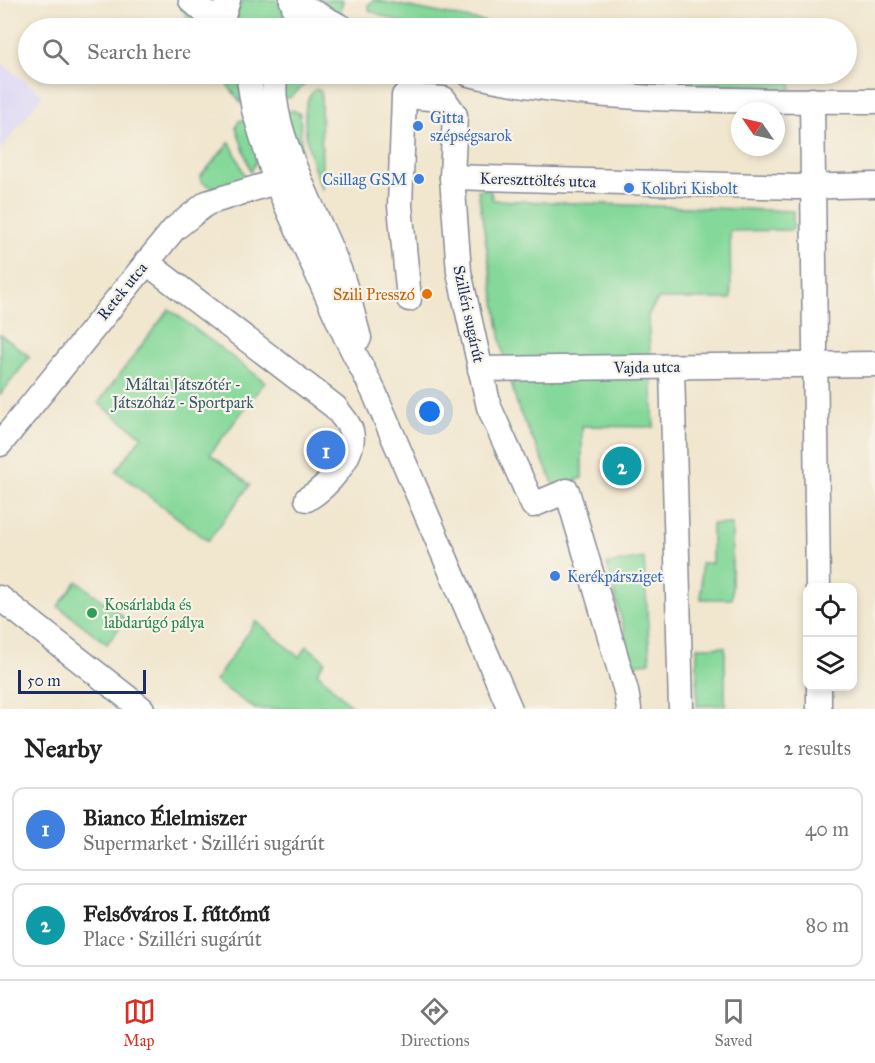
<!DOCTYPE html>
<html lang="en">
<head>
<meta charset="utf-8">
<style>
	body { margin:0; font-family:"IM FELL Great Primer",serif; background:#f6f6f6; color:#222 }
	.controls { position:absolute; right:18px; bottom:18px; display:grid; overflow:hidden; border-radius:12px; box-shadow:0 3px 9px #0003 }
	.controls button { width:54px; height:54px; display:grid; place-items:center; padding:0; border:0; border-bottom:2px solid #e0e0e0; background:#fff; color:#222; font:30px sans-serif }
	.compass { position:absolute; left:731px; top:102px; width:54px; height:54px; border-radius:50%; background:#fff; box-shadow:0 3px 9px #0003; rotate:304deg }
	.scale { position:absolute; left:18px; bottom:15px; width:128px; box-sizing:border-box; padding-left:6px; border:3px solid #1b2f5e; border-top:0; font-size:16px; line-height:21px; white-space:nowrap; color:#1b2f5e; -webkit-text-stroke:4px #f7f3e8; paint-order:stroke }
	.you { position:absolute; left:430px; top:412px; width:21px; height:21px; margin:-15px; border:4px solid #fff; border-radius:50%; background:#1a73e8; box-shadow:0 0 0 9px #1a73e833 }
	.badge { display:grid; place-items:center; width:39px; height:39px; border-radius:50%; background:#d93025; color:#fff; font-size:20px; font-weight:700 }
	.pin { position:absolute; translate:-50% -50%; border:3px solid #fff; box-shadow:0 2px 6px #0006 }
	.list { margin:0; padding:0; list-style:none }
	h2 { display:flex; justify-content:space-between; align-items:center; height:78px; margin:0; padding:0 24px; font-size:26px }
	h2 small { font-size:20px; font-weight:400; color:#767676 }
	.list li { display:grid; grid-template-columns:39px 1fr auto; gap:18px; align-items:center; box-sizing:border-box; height:84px; margin:0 12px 12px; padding:0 12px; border:2px solid #e0e0e0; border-radius:12px }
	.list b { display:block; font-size:22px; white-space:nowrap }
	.list p { margin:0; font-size:20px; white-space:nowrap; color:#767676 }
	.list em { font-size:20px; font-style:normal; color:#767676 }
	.icon { flex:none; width:33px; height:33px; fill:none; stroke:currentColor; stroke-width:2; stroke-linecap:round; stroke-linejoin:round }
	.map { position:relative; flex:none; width:875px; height:709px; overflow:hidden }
	.search { position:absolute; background:#fff; box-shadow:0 3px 9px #0003; left:18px; right:18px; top:18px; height:66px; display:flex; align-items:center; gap:15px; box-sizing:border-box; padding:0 21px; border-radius:33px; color:#767676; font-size:22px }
	.sheet { height:270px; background:#fff }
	nav { display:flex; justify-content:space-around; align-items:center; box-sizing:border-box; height:84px; border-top:2px solid #e0e0e0; background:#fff; font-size:16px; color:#767676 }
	nav a { display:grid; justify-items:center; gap:3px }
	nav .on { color:#d93025 }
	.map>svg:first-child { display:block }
	.built { fill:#dcd6f6 }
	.green { fill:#84d899; stroke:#50847c; stroke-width:1.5 }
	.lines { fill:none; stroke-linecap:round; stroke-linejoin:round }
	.minor-casing { stroke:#868a96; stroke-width:27 }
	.minor { stroke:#fff; stroke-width:24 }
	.shop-dot { fill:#3f7fe0; stroke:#f7f3e8; stroke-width:2 }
	.food-dot { fill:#e8710a; stroke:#f7f3e8; stroke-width:2 }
	.leisure-dot { fill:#2e9e5b; stroke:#f7f3e8; stroke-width:2 }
	.labels { text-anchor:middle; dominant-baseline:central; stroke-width:4.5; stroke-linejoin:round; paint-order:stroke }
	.shop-label { font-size:16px; fill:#366cbe; stroke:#f7f3e8; text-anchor:start }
	.street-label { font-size:16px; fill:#1b2f5e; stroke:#f7f3e8 }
	.food-label { font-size:16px; fill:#c56008; stroke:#f7f3e8; text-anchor:end }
	.park-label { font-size:16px; fill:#35596d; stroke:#f7f3e8 }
	.leisure-label { font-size:16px; fill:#27864d; stroke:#f7f3e8; text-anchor:start }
</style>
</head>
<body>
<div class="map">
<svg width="875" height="709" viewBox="0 0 875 709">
	<rect width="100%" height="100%" fill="#f7f3e8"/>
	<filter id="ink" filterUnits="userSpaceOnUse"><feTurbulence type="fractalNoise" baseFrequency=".0167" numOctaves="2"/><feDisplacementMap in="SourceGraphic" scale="12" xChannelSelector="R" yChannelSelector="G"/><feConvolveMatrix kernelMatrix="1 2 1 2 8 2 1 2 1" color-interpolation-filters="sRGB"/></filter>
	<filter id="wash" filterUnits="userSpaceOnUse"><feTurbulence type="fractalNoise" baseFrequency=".008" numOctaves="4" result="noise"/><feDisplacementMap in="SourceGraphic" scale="24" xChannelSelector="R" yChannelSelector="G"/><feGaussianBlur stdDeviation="1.35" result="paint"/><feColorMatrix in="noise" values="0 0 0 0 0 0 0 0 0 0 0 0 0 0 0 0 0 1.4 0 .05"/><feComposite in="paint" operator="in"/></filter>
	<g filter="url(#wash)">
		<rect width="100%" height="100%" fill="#f1e6ce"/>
		<!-- built -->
		<polygon class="built" points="0,62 43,95 0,151"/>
		<!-- green -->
		<g class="green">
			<polygon points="178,0 180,0 208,28 192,28"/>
			<polygon points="243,0 277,0 284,13 282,28 238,28 236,10"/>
			<polygon points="308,0 343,0 339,20"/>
			<polygon points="374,0 516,28 416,28 370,11 368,5"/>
			<polygon points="370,19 397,28 359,28 361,22"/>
			<polygon points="219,74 240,74 241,103"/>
			<polygon points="282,74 316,74 291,97 279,99"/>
			<polygon points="521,74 791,74 791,91 667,90"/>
			<path d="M316,89L321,91L322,190C313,168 292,106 316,89Z"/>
			<polygon points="293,110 300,114 302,155 283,114"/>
			<polygon points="249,119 258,157 251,172 236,127 239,121"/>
			<path d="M230,142L246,178C229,186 217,194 201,181L200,177Z"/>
			<polygon points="490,189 493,200 793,211 793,230 730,231 731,299 658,299 648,315 654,427 582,426 582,478 556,489 518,408 502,348 478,190"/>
			<polygon points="169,309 265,382 210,454 250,485 208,541 116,471 142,436 98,403"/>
			<polygon points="0,334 30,357 0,395"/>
			<polygon points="712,524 732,524 732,599 701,599 701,563 712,563"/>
			<polygon points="644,558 650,662 633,664 607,564"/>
			<polygon points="77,581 126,619 107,644 58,606"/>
			<polygon points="256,621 299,657 307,646 325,661 317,672 354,709 255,709 215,681"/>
			<polygon points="697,647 725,647 725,705 697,706"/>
		</g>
	</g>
	<g filter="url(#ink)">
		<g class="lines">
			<defs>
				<g id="minor">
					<polyline points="191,0 223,28"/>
					<polyline points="292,0 295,10 294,28"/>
					<polyline points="292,1 343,28"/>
					<polyline points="225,28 223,16 228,0"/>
					<polyline points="248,74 254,110 276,182 345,335 374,392 510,709"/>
					<path d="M276,74C264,122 322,223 340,272C348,293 353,316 359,338"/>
					<path d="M469,74C602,105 739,100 875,101"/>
					<polyline points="812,100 818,588"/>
					<polyline points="452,177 796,187 875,185"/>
					<path d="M146,262L335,407C340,414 349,423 351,431C357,455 326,488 307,499"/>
					<polyline points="409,299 400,206 404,96 444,99 455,115 452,177 459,272 489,407 533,505 567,491 626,691 629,709"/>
					<polyline points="672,367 681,709"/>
					<polyline points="480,369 875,364"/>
					<polyline points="0,444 174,229 207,203 298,175"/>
					<polyline points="0,598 142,709"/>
					<polyline points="819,686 819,709"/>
				</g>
			</defs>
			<!-- minor casing -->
			<use href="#minor" class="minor-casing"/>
			<!-- minor -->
			<use href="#minor" class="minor"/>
		</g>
	</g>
	<!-- markers -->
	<g class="shop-dot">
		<circle cx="418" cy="126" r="6"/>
		<circle cx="419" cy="179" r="6"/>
		<circle cx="629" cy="188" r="6"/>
		<circle cx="555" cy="576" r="6"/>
	</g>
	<circle class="food-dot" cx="427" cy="294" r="6"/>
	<circle class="leisure-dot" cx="92" cy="613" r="6"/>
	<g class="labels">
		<!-- shop labels -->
		<g class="shop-label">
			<text x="430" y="117">Gitta<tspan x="430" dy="18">szépségsarok</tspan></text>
			<text x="407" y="179" text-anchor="end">Csillag GSM</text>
			<text x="641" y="188">Kolibri Kisbolt</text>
			<text x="567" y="576">Kerékpársziget</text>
		</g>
		<!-- street labels -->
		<g class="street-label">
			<text transform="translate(538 180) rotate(2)">Kereszttöltés utca</text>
			<text transform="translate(122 291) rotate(-51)">Retek utca</text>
			<text transform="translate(469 314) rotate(78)">Szilléri sugárút</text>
			<text transform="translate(647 367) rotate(-1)">Vajda utca</text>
		</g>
		<!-- food labels -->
		<g class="food-label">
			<text x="415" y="294">Szili Presszó</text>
		</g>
		<!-- park labels -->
		<g class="park-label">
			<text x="183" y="384">Máltai Játszótér -<tspan x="183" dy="18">Játszóház - Sportpark</tspan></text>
		</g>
		<!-- leisure labels -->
		<g class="leisure-label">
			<text x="104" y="604">Kosárlabda és<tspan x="104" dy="18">labdarúgó pálya</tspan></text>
		</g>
	</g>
</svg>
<div class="controls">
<button><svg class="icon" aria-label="locate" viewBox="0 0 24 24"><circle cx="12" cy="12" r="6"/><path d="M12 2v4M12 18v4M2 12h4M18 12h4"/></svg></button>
<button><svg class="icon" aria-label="layers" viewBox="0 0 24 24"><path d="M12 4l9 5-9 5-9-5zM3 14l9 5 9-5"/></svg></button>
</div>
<svg class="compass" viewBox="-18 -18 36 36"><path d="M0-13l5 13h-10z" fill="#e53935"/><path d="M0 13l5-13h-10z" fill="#767676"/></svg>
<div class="scale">50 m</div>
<div class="you"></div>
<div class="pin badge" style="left:326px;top:450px;background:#3f7fe0">1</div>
<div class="pin badge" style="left:622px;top:466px;background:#0f9aa8">2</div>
<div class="search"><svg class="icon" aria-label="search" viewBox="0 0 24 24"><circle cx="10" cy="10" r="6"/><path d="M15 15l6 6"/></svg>Search here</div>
</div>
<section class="sheet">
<h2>Nearby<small>2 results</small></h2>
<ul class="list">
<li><span class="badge" style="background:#3f7fe0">1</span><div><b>Bianco Élelmiszer</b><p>Supermarket · Szilléri sugárút</p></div><em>40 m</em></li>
<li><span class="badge" style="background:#0f9aa8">2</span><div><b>Felsőváros I. fűtőmű</b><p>Place · Szilléri sugárút</p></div><em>80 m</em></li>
</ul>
</section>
<nav>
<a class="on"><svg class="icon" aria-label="map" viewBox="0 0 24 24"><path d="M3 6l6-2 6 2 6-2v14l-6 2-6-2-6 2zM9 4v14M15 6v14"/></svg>Map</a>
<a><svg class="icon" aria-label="directions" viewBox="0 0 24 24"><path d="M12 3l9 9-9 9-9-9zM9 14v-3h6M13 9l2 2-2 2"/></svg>Directions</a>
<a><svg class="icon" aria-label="saved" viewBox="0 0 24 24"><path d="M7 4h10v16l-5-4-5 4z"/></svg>Saved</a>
</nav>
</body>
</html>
